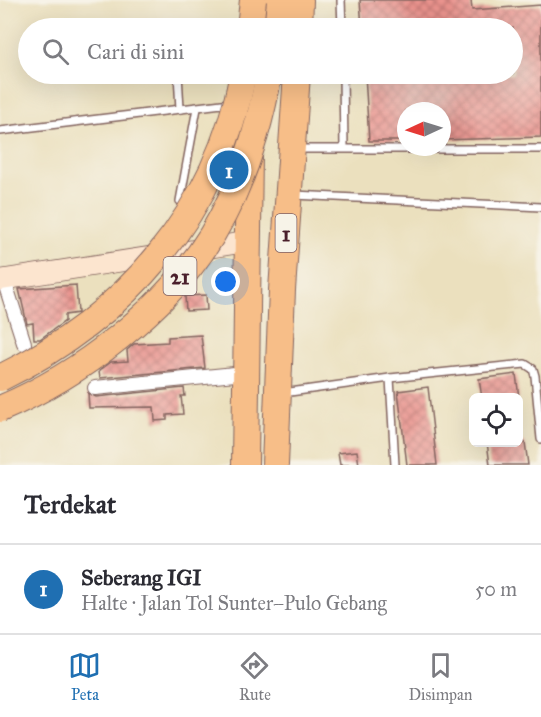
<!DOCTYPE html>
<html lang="id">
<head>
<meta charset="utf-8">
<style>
	body { margin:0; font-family:"IM FELL Great Primer",serif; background:#f7f7f7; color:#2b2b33 }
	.controls { position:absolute; right:18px; bottom:18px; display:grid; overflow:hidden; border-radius:9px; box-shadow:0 6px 24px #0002 }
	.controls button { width:54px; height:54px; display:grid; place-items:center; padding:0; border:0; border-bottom:2px solid #e1e1e2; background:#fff; color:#2b2b33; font:30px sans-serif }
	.compass { position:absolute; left:397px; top:102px; width:54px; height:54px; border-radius:50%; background:#fff; box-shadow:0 6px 24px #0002; rotate:266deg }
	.you { position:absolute; left:226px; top:282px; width:21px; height:21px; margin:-15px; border:4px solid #fff; border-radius:50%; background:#1a73e8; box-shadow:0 0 0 9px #1a73e833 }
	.badge { display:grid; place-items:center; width:39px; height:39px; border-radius:50%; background:#1f6fb2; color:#fff; font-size:20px; font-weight:700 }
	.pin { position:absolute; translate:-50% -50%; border:3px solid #fff; box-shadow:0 2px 6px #0006 }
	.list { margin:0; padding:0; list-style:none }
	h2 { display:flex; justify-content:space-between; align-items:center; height:78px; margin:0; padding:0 24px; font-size:26px }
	h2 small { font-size:20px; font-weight:400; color:#7c7c81 }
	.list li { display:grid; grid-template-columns:39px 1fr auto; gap:18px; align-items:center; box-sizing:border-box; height:90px; padding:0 24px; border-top:2px solid #e1e1e2 }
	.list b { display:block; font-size:22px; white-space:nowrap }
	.list p { margin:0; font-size:20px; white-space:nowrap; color:#7c7c81 }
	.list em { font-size:20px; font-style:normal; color:#7c7c81 }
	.icon { flex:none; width:33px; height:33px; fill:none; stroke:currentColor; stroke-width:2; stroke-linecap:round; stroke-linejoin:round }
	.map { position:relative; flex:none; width:541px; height:465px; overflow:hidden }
	.search { position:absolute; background:#fff; box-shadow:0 6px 24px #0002; left:18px; right:18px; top:18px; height:66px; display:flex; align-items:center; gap:15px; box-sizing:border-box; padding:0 21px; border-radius:33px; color:#7c7c81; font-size:22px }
	.sheet { height:168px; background:#fff }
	nav { display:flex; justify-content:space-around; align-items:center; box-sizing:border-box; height:84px; border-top:2px solid #e1e1e2; background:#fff; font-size:16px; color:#7c7c81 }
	nav a { display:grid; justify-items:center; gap:3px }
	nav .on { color:#1f6fb2 }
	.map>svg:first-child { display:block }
	.building { fill:url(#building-cross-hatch) }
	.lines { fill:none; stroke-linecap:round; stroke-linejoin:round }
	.lane-casing { stroke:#82635e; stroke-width:10 }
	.street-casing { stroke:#82635e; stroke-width:16 }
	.secondary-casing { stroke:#82635e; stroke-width:22 }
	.highway-casing { stroke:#82635e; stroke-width:28 }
	.lane { stroke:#fff; stroke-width:7 }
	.street { stroke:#fff; stroke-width:14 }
	.secondary { stroke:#fce5cf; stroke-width:20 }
	.highway { stroke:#f7be88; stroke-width:26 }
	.highway-bridge-casing { stroke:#82635e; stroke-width:28; stroke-linecap:butt }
	.highway-bridge { stroke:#f7be88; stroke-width:26 }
	.labels { text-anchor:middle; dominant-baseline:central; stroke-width:6; stroke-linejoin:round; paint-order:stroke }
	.shield { fill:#f7f3e8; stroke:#7e5f64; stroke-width:1.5 }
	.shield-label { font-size:22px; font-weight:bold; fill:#4a1f2b }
</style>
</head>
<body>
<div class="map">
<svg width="541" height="465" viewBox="0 0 541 465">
	<defs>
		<pattern id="building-cross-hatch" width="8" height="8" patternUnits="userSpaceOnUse" patternTransform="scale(1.5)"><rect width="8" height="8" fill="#e9938d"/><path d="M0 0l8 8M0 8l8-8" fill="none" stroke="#bf7773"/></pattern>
	</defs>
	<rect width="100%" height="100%" fill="#f7f3e8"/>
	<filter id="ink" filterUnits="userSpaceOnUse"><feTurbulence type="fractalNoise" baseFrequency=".0167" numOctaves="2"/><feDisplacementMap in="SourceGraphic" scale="12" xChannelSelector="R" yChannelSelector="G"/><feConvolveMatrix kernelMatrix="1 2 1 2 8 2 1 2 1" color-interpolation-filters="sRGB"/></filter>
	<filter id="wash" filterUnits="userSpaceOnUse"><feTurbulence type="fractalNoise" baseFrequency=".008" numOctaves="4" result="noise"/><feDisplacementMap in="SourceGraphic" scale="24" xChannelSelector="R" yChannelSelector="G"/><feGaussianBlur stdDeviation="1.35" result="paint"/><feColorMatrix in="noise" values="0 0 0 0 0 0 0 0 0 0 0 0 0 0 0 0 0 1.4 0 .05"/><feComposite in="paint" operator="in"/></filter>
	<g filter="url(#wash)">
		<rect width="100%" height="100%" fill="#ebe0be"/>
		<g id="blocks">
			<!-- building -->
			<g class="building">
				<polygon points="360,0 471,0 472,10 541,5 541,137 442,140 442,111 406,111 406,141 369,141 365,74 513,74 513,28 362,28"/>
				<polygon points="76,285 78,313 65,315 65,321 40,339 34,339 33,323 27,324 19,289"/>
				<polygon points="206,295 207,310 186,311 185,296"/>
				<polygon points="201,335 205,368 100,378 99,371 111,362 128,361 127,350 134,344 168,342 168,337"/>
				<polygon points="516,374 519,398 482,398 479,379"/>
				<polygon points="428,387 437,465 407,465 398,391"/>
				<polygon points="184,388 185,396 181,396 183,414 167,415 167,420 155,421 154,407 89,408 88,393 96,397"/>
				<polygon points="487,442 525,442 528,465 490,465"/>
				<polygon points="357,451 359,465 340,465 338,453"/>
			</g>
		</g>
	</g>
	<g filter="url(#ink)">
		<use href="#blocks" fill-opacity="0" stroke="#82635e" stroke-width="1.5"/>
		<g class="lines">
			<defs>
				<g id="lane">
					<polyline points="341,0 342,28"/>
					<polyline points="178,74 180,109"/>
					<polyline points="343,74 344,148"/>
					<polyline points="0,131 230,103"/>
					<polyline points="298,149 541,149"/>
					<polyline points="294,195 541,207"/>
					<polyline points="180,201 197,108"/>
					<polyline points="390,378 395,465"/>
					<polyline points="283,393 390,378 525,364 533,369 535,376 541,439"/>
				</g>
				<g id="street">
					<polyline points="4,280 24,343"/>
					<polyline points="95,388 245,373"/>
				</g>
				<polyline id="secondary" points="0,280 246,242"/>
				<g id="highway">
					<polyline points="275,28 278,0"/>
					<polyline points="299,28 300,0"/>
					<polyline points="245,465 250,74"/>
					<polyline points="275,465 282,290 297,74"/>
				</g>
			</defs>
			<!-- lane casing -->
			<use href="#lane" class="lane-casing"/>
			<!-- street casing -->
			<use href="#street" class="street-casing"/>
			<!-- secondary casing -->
			<use href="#secondary" class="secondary-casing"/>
			<!-- highway casing -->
			<use href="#highway" class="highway-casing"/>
			<!-- lane -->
			<use href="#lane" class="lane"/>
			<!-- street -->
			<use href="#street" class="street"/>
			<!-- secondary -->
			<use href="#secondary" class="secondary"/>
			<!-- highway -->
			<use href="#highway" class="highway"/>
			<defs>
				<g id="highway-bridge">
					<polyline points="250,28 253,0"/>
					<path d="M0,378C125,317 217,213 243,74"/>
					<path d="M0,409C79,376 167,309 212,235C242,185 259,131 269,74"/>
				</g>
			</defs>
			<!-- highway-bridge casing -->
			<use href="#highway-bridge" class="highway-bridge-casing"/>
			<!-- highway-bridge -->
			<use href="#highway-bridge" class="highway-bridge"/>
		</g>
	</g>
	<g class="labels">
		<!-- shield labels -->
		<g class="shield">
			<rect x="275.5" y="214" width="21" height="38" rx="4.5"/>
			<rect x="163.5" y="257" width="33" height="38" rx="4.5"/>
		</g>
		<g class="shield-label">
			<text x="286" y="233">1</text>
			<text x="180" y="276">21</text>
		</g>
	</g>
</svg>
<div class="controls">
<button><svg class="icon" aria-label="locate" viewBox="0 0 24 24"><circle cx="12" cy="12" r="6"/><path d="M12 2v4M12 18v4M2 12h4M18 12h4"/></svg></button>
</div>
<svg class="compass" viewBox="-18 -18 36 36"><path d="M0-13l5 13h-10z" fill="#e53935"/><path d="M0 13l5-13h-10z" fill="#7c7c81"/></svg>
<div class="you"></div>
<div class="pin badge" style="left:229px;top:170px">1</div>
<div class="search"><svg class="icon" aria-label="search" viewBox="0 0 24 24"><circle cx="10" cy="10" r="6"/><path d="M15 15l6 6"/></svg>Cari di sini</div>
</div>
<section class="sheet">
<h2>Terdekat<small></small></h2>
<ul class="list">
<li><span class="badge">1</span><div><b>Seberang IGI</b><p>Halte · Jalan Tol Sunter–Pulo Gebang</p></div><em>50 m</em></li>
</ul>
</section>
<nav>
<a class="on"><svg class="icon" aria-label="map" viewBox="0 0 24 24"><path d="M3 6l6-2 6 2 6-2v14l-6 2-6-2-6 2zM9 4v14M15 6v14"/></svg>Peta</a>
<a><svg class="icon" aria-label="directions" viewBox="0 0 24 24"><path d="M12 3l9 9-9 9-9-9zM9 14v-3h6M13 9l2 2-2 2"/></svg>Rute</a>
<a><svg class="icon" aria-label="saved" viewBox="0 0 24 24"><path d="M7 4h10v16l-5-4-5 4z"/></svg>Disimpan</a>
</nav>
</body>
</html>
